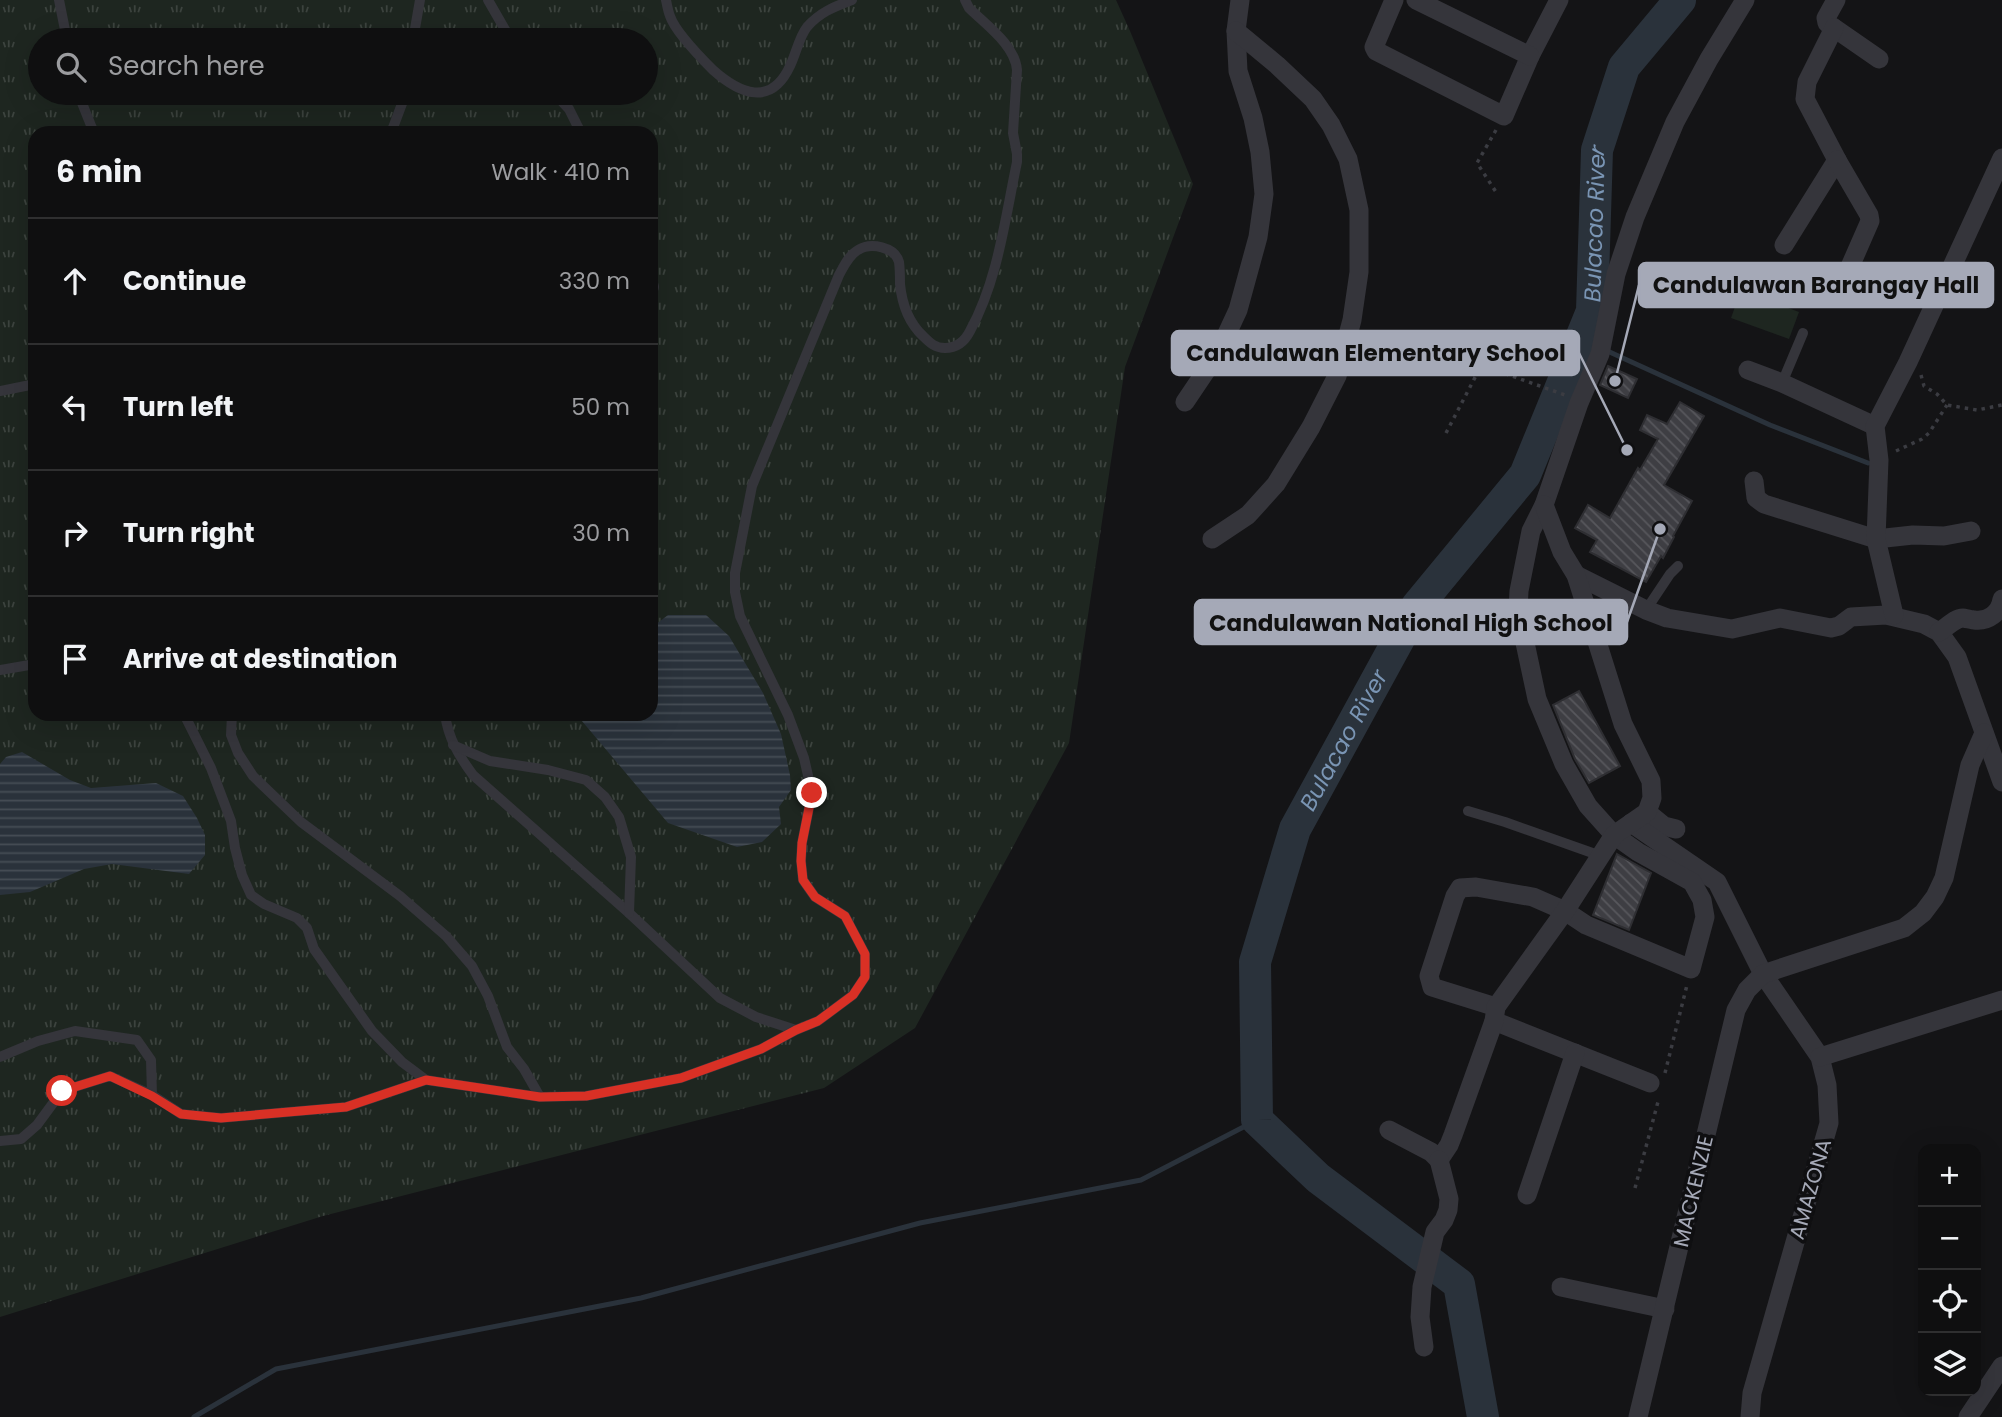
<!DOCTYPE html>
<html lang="en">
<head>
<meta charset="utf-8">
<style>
	body { margin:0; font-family:Poppins,sans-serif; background:#181819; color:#f1f3f6 }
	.controls { position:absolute; right:21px; bottom:21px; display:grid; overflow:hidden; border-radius:14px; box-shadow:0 7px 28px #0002 }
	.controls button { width:63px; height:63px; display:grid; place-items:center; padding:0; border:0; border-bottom:2px solid #2f2f30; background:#0f0f10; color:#f1f3f6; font:35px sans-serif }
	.stop { position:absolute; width:21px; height:21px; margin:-16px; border:5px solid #d93025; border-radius:50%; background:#fff }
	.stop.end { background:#d93025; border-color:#fff; box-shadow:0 2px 7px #0008 }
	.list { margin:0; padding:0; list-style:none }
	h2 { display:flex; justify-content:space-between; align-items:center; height:91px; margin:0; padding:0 28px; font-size:30px }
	h2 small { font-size:23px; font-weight:400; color:#9b9c9f }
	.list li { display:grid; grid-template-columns:46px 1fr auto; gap:21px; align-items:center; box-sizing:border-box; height:126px; padding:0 28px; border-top:2px solid #2f2f30 }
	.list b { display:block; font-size:26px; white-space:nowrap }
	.list em { font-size:23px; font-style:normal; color:#9b9c9f }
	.icon { flex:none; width:38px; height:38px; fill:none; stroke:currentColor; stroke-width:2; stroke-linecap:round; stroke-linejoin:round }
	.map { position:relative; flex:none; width:2002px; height:1417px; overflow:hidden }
	.search { position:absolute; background:#0f0f10; box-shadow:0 7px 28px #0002; left:28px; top:28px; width:630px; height:77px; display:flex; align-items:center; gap:18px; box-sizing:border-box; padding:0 24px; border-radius:38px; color:#9b9c9f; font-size:26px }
	.panel { position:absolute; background:#0f0f10; box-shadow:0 7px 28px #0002; left:28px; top:126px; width:630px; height:595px; border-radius:21px }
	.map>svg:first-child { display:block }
	.grass { fill:url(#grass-tufts); fill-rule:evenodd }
	.park { fill:#1e2620 }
	.water { fill:url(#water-rules) }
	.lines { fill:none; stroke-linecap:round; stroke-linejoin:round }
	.stream { stroke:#2a323b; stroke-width:5 }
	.river { stroke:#2a323b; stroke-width:32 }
	.building { fill:url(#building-back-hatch); stroke:#2e2e32; stroke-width:2 }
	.path { stroke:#3b3c42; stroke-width:3.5; stroke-dasharray:3.5 5; stroke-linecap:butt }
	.service { stroke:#35353b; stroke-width:10 }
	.minor { stroke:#35353b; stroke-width:19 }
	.route { stroke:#d93025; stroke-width:9 }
	.labels { text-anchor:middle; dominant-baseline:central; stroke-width:7; stroke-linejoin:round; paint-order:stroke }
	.street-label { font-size:21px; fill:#a5a9b7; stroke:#0f0f11 }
	.water-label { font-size:23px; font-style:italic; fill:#7a95b4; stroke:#0f0f11 }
	.leader { fill:none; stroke:#a5a9b7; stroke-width:2.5 }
	.callout-dot { fill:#a5a9b7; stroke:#0f0f11; stroke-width:2.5 }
	.callout { fill:#a5a9b7; stroke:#a5a9b7; stroke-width:2.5 }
	.callout-label { font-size:23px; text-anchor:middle; font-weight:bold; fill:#111 }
</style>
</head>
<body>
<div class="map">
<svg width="2002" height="1417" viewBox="0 0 2002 1417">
	<defs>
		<pattern id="grass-tufts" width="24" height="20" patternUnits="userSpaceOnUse" patternTransform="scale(1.75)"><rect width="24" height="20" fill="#1e2620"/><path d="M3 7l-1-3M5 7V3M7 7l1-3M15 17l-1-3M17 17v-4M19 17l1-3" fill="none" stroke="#3c433e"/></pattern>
		<pattern id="water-rules" width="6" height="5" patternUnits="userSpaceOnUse" patternTransform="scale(1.75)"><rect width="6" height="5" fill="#2a323b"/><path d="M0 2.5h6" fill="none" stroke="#464d55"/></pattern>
		<pattern id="building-back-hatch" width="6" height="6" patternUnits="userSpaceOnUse" patternTransform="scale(1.75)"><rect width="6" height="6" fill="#3e3e43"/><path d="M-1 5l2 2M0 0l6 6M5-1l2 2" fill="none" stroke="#57575c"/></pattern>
	</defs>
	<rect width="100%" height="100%" fill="#141416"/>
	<!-- grass -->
	<path class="grass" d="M0,0H1116L1130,31L1193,184L1125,367L1069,743L915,1028L824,1088L323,1216L0,1317ZM40,40H646V93H40ZM35,133H651V714H35Z"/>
	<!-- park -->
	<polygon class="park" points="1741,290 1799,312 1789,339 1731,318"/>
	<!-- water -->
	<g class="water">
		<polygon points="668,615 706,615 729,636 763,693 781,734 790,775 791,790 779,807 781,824 762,842 737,847 668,823 576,714 651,714 651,628"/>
		<polygon points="22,752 70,780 91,788 156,783 183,796 197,818 205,835 205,855 189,874 112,864 84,869 30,892 0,895 0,764 6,757"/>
	</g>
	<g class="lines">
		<!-- stream -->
		<g class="stream">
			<polyline points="1581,339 1770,425 1868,463"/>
			<polyline points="194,1417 276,1369 641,1298 920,1223 1141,1180 1257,1120"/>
		</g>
		<!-- river -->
		<path class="river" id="s1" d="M1483,1417L1459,1284L1318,1178L1257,1120L1255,962L1295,829L1417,606L1525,475L1592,311L1597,150L1624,67L1680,0"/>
	</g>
	<!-- building -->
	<g class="building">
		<polygon points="1608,366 1637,379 1628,398 1600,385"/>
		<polygon points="1680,402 1704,416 1664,485 1692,501 1673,536 1674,537 1663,558 1661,556 1646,582 1590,552 1597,540 1575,528 1588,505 1610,518 1638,468 1640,470 1658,439 1640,430 1647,415 1667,424"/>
		<polygon points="1579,691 1620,766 1589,783 1575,759 1553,705"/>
		<polygon points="1617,854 1651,873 1629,930 1593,915"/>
	</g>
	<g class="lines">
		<!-- path -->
		<g class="path">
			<polyline points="1496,130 1477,163 1498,195"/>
			<polyline points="1481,365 1565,395"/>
			<polyline points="1921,375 1924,386 1937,394 1947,405 1977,410 2002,405"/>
			<polyline points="1446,433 1492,345"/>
			<polyline points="1896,451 1922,439 1929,433 1947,405"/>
			<polyline points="1665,1073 1687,985"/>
			<polyline points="1635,1188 1659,1098"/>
		</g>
		<!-- service -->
		<g class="service">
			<polyline points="59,0 67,40"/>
			<polyline points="488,0 511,40"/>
			<path d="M666,0C667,5 668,11 670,16C675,31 701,58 713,70C740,94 771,107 790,66C796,54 799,37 807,27C820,12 834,7 852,0"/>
			<polyline points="413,40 420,0"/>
			<polyline points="78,93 94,133"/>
			<polyline points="554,93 569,109 581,133"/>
			<polyline points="391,133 406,93"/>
			<polyline points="651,275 654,287 651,297"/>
			<polyline points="1782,383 1803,333"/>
			<polyline points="0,391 35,384"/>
			<polyline points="1646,610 1670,574 1678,566"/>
			<polyline points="0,670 35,664"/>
			<polyline points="184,714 211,768 231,821 235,848 242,875 251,895 264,904 297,918 307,928 314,949 372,1031 402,1062 426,1080"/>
			<polyline points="232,714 231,735 238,753 253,776 301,822 400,896 446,936 472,966 488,996 507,1047 524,1069 540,1097"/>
			<path d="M445,714C448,738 459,756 473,775L629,913L720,998L756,1017L796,1030"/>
			<polyline points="453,745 490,761 548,770 586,780 605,797 619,817 631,857 629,913"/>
			<polyline points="1468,811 1505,822 1601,856"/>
			<polyline points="0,1057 38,1041 75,1031 137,1040 151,1060 152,1095"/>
			<path d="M0,1141L21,1139L37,1125L62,1091L110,1076L152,1095L181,1114L221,1118L346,1107L426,1080L540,1097L586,1096L681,1078L761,1049L796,1030L818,1021L853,995L865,977V954L845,916L815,897L803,880L801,861L802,843L812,793L804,758L788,715L740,616L735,592V573L752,486L839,275C844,266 849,255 858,250C871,242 895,247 899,262C900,269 900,277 900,284C902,304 908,322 923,336C930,343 935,348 945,348C958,348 965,341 970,331C998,280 1005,219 1017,162V154L1013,133L1017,70C1015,45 986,25 969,8L965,0"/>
		</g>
		<!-- minor -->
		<g class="minor">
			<polyline points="1394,0 1374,47 1376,51 1504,116 1530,56 1559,0"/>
			<polyline points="1416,0 1530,56"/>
			<polyline points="1836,0 1826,18 1827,23 1879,59"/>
			<polyline points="1784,245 1837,160 1805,99 1807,82 1834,28"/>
			<polyline points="1804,286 1833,296 1838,294 1870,221 1869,215 1837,160"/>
			<polyline points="1748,370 1782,383 1875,426"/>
			<polyline points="1185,402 1218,353 1238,310 1258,237 1264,194 1260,152 1253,118 1238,71 1236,31 1240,0"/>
			<polyline points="1754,481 1756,498 1764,504 1876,539 1913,535 1944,536 1971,531"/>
			<polyline points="1212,539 1248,515 1276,484 1311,427 1337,376 1352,320 1359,272 1359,210 1348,159 1331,125 1313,99 1277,65 1236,31"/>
			<polyline points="1576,575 1646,610 1667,618 1732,629 1780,618 1831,628 1839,626 1851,617 1886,615 1924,624 1939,632 1957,657 2002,782"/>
			<polyline points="1894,615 1876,539 1879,460 1875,426 1908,362 2002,158"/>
			<path d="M1939,632C1946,628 1955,618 1963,618C1964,618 1973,620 1974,620C1988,622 2000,613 2002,599"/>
			<polyline points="1647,812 1664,826 1676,829"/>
			<polyline points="1631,823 1717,882 1763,974 1820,1057 1827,1085 1829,1123 1752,1393 1750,1417"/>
			<polyline points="1496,1007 1432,987 1429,976 1455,896 1460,888 1476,887 1533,897 1565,911 1586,925 1691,969 1705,917 1702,900 1692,882 1638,852 1614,835 1588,806 1564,764 1537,699 1518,610 1519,591 1531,531 1544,505 1579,403 1600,354 1616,274 1635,217 1675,122 1709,59 1745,0"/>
			<polyline points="1494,1021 1650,1083"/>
			<polyline points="1820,1057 2002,1000"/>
			<polyline points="1389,1130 1431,1152 1439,1160 1449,1145 1453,1135 1494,1021 1496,1007 1565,911 1614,835 1647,812 1652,798 1651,781 1623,724 1576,575 1562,552 1544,505"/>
			<polyline points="1527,1195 1575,1053"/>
			<polyline points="1561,1287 1665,1309"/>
			<polyline points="1424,1347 1420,1317 1422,1287 1435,1232 1444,1220 1448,1210 1449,1199 1439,1160"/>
			<polyline points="1638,1417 1736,1010 1747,990 1763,974 1904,928 1923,913 1935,897 1944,878 1970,765 1984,733"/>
			<polyline points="1968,1417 2002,1366"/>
		</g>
	</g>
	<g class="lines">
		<!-- route -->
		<polyline class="route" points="62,1091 110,1076 152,1096 181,1114 221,1118 346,1107 426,1080 540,1097 586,1096 681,1078 761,1049 796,1030 818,1021 853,995 865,977 865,954 845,916 815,897 803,880 801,861 802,843 812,793"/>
	</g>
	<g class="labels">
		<!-- street labels -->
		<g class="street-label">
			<text transform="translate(1810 1189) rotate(-74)">AMAZONA</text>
			<text transform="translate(1693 1191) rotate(-77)">MACKENZIE</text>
		</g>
		<!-- water labels -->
		<g class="water-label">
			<text stroke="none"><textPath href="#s1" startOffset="1381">Bulacao River</textPath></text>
			<text stroke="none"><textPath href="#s1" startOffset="794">Bulacao River</textPath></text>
		</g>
	</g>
	<!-- callouts -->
	<path class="leader" d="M1615 381L1639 285M1627 450L1579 353M1660 529L1627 622"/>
	<g class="callout-dot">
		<circle cx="1615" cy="381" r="7"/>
		<circle cx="1627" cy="450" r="7"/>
		<circle cx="1660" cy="529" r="7"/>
	</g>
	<g class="callout">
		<rect x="1639" y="263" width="354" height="44" rx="7"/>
		<rect x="1172" y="331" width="407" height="44" rx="7"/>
		<rect x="1195" y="600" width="432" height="44" rx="7"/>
	</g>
	<g class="callout-label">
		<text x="1816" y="293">Candulawan Barangay Hall</text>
		<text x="1376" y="361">Candulawan Elementary School</text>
		<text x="1411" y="631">Candulawan National High School</text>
	</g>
</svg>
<div class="controls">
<button>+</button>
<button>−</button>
<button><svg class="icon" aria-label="locate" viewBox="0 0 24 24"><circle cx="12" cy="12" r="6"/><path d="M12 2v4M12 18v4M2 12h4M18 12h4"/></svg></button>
<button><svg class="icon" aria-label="layers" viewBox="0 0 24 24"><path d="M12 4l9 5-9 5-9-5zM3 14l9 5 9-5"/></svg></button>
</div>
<div class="stop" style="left:62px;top:1091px"></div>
<div class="stop end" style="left:812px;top:793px"></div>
<div class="search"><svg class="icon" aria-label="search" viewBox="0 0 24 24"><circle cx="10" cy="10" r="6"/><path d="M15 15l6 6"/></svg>Search here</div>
<section class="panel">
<h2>6 min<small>Walk · 410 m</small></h2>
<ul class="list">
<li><svg class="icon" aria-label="ahead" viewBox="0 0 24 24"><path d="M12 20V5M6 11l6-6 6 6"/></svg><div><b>Continue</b></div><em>330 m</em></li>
<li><svg class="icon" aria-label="left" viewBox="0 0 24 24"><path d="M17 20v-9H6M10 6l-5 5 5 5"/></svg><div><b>Turn left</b></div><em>50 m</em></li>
<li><svg class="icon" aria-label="right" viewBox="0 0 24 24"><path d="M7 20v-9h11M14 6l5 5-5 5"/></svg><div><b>Turn right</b></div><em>30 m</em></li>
<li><svg class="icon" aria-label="arrive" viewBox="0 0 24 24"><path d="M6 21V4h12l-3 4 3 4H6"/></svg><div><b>Arrive at destination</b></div></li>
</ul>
</section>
</div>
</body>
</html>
